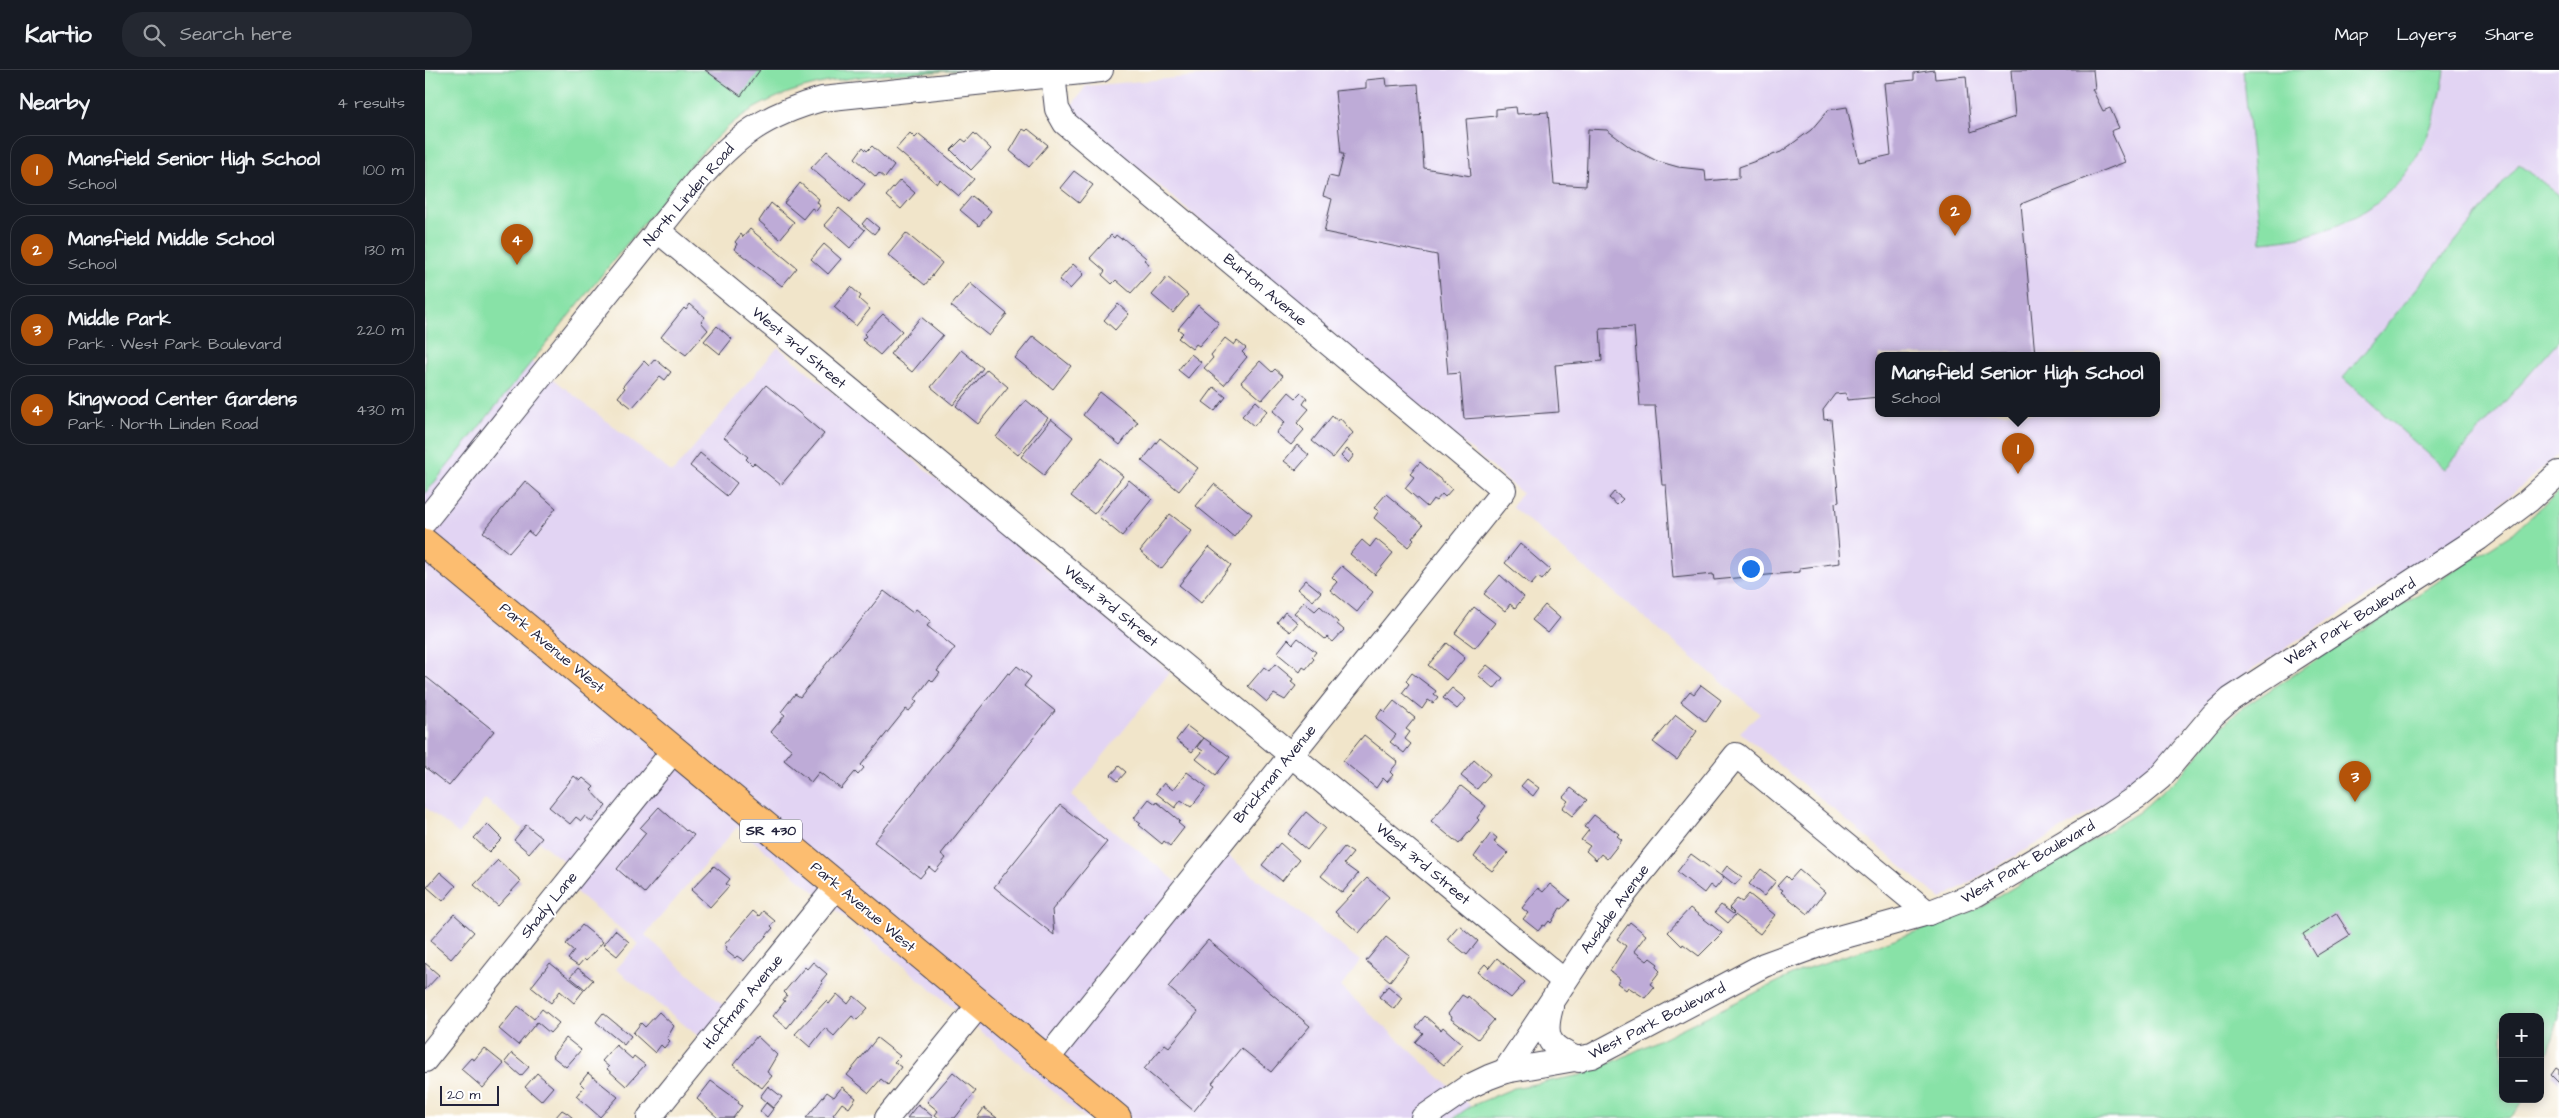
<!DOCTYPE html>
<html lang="en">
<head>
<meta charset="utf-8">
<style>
	body { margin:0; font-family:"Architects Daughter",sans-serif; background:#242831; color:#f1f3f6 }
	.controls { position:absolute; right:15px; bottom:15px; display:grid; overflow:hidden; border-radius:10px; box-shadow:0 2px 12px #0003 }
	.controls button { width:45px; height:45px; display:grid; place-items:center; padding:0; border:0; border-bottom:1px solid #363941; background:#171b24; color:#f1f3f6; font:25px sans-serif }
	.scale { position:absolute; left:15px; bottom:12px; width:59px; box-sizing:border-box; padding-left:5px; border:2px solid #22223b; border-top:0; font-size:14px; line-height:18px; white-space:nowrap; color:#22223b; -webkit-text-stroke:4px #fff; paint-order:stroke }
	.you { position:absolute; left:1325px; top:498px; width:18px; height:18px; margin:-12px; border:4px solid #fff; border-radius:50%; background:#1a73e8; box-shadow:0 0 0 8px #1a73e833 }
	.badge { display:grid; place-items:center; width:32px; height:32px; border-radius:50%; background:#b45309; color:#fff; font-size:16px; font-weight:700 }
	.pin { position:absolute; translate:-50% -41px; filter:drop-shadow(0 1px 2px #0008) }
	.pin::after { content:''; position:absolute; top:26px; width:18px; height:15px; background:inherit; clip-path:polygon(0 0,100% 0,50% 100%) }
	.popup { position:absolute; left:1450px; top:282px; width:285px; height:65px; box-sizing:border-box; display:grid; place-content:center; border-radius:10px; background:#171b24; filter:drop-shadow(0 1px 4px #0005); font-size:16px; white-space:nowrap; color:#9ea1a6 }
	.popup b { font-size:19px; color:#f1f3f6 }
	.popup::after { content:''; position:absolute; left:50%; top:100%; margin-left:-10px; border:10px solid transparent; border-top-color:#171b24 }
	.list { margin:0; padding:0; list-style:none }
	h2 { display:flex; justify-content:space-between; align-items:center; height:65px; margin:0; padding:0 20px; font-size:21px }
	h2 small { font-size:16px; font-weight:400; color:#9ea1a6 }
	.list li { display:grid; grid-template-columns:32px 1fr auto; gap:15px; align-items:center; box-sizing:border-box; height:70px; margin:0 10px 10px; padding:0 10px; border:1px solid #363941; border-radius:20px }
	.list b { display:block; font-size:19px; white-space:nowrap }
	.list p { margin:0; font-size:16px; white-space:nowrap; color:#9ea1a6 }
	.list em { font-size:16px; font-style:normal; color:#9ea1a6 }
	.icon { flex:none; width:28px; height:28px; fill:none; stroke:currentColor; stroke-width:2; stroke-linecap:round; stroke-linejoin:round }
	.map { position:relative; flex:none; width:2134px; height:1048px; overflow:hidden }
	header { display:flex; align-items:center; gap:30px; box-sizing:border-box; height:70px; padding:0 25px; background:#171b24; border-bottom:1px solid #363941 }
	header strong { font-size:24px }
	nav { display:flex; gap:28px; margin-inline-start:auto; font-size:18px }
	.search { width:350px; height:45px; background:#242831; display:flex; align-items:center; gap:12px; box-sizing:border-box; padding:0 18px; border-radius:20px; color:#9ea1a6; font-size:19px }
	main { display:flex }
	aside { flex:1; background:#171b24 }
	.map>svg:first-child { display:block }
	.built { fill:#e2d4f3; fill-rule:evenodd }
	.green { fill:#88e2a7; stroke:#558271 }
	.building { fill:#beabd7 }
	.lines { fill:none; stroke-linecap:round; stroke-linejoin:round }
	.minor-casing { stroke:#413f50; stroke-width:26 }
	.major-casing { stroke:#413f50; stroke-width:30 }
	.minor { stroke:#fff; stroke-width:24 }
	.major { stroke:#fcbd6f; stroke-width:28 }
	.labels { text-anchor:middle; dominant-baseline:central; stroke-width:4; stroke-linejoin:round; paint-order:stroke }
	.shield { fill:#fff; stroke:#646476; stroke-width:1 }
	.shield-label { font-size:14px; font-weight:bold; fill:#22223b }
	.street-label { font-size:15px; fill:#22223b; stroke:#fff }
</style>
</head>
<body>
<header>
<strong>Kartio</strong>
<div class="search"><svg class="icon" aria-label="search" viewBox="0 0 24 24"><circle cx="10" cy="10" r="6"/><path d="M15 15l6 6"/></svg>Search here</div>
<nav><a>Map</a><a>Layers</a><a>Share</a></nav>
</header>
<main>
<aside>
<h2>Nearby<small>4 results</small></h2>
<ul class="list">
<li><span class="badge">1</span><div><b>Mansfield Senior High School</b><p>School</p></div><em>100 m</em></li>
<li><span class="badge">2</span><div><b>Mansfield Middle School</b><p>School</p></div><em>130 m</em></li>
<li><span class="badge">3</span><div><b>Middle Park</b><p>Park · West Park Boulevard</p></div><em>220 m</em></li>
<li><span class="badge">4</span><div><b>Kingwood Center Gardens</b><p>Park · North Linden Road</p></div><em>430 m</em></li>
</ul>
</aside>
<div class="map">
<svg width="2134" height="1048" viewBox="0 0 2134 1048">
	<rect width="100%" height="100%" fill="#fff"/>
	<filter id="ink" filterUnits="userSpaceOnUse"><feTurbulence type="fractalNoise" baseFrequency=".02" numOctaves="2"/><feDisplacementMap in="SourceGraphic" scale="10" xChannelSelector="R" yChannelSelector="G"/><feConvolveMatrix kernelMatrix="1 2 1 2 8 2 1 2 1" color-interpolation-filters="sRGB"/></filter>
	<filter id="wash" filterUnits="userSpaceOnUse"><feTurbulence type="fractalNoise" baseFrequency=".0096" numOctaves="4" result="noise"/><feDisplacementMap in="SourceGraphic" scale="20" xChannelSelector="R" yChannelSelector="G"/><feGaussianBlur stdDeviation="1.12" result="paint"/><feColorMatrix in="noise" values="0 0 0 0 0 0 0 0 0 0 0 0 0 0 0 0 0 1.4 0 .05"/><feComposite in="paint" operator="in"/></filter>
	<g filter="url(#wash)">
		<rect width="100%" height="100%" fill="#f1e5ca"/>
		<!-- built -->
		<g class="built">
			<path d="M842,0H2134V384L2040,464L1800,617L1776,640L1737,687L1715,709L1688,729L1516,829L1315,662L1335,644L1087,437L1097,423L644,39L661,16ZM1454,285H1732V343H1454Z"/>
			<polygon points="353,277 745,602 646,726 763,821 797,781 935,891 916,917 1046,1036 1028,1048 660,1048 312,757 220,865 307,943 284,975 191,899 214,874 140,813 150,800 60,729 34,764 0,737 0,424 107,292 247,403"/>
		</g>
		<!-- green -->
		<g class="green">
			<path d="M0,0H541C470,5 392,2 328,39C303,53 282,77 263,98L0,424Z"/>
			<path d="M1818,0H2020C2005,106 1943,165 1836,172Z"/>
			<polygon points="2094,94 2134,125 2134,271 2020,399 1918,308"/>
			<polygon points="2134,421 2134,947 2115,1013 2115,947 2078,947 2078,1029 2101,1029 2084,1048 1029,1048 1046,1036 1089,1018 1156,1005 1188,992 1375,901 1531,848 1556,837 1714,742 1757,704 1795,658 1817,638 2088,463"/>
		</g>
		<g id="blocks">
			<!-- building -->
			<g class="building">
				<polygon points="280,0 335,0 316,26"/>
				<polygon points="1509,0 1510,9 1541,6 1546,62 1590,47 1586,0 1668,0 1670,19 1667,19 1678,41 1685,38 1694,58 1686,61 1700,92 1596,134 1610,285 1454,285 1454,327 1422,330 1421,323 1410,324 1398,340 1399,350 1406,349 1414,432 1410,433 1415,493 1375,498 1375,502 1289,510 1288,504 1248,508 1241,415 1237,415 1230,336 1215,336 1209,257 1175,259 1177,291 1130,295 1134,342 1039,349 1035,303 1023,304 1012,185 899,162 907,129 898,126 904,106 913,108 919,84 916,84 910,21 941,18 941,10 961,8 962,16 993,14 999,98 1046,106 1041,49 1071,46 1071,39 1091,37 1092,44 1123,42 1129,114 1161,116 1163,59 1182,60 1206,78 1232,91 1253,97 1280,100 1281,111 1314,108 1314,97 1356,82 1386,60 1403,40 1422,37 1434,92 1466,85 1459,13 1489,10 1489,3"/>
				<polygon points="598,59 601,61 603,59 623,75 604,97 585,81"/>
				<polygon points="485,63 490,68 494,64 549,109 534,126 515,110 512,114 471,79"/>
				<polygon points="549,63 566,79 546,100 526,80 537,69 541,72"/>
				<polygon points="447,76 469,96 460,108 454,103 451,107 430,88 438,77 442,81"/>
				<polygon points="402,81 440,114 425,132 386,98"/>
				<polygon points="649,101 668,115 654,133 635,118"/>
				<polygon points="475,110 490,123 476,139 461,126"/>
				<polygon points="375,113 394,129 392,132 395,136 391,141 387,138 378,149 359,133"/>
				<polygon points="547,126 566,141 554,156 535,140"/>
				<polygon points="346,133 369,152 355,169 334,151"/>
				<polygon points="414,138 440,160 425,178 399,155"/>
				<polygon points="442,148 454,158 449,164 437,154"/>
				<polygon points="325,159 372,198 357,216 309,179 312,174 310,172 316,164 318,167"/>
				<polygon points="481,163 517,193 500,215 463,185"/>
				<polygon points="686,165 689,168 691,165 696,169 698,168 721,188 719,190 724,194 722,197 726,201 706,223 691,210 687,214 677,205 680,201 665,188"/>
				<polygon points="399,174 416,189 403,204 386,189"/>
				<polygon points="648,194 659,204 645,219 634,210"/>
				<polygon points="742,207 763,225 748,243 727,225"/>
				<polygon points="545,213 582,244 564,266 526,236"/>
				<polygon points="426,217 436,226 434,229 445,239 431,256 409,237"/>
				<polygon points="265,234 280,247 276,252 283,260 261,285 236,267 259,238 261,240"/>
				<polygon points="693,234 704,244 690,260 679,250"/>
				<polygon points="773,235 794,253 774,276 771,274 767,279 753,268 758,263 753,259"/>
				<polygon points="458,244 477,261 455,285 437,270 441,266 439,264"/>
				<polygon points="496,247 518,265 487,302 465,284"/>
				<polygon points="292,256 307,269 295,284 279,271"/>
				<polygon points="608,266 646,296 628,319 590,288"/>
				<polygon points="800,268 809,275 812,271 821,278 817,282 822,287 799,315 779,298 788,288 786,285"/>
				<polygon points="536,280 558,298 528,335 506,317"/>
				<polygon points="766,284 776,292 763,308 753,300"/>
				<polygon points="230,289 246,302 240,310 235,306 207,338 193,327 200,318 198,316 219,291 224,296"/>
				<polygon points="835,291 847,302 850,299 858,306 837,330 816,312"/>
				<polygon points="562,299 583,317 553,354 531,336"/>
				<polygon points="341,315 399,364 356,415 329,393 327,395 321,389 323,387 299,367"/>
				<polygon points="789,317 801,327 790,341 778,332"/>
				<polygon points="675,322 713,352 695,375 658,345"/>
				<polygon points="864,322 871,328 876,323 882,328 878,334 884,339 872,353 879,360 866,375 851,363 860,352 848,341"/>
				<polygon points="601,330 623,348 593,385 571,367"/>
				<polygon points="831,331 842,341 829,356 817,346"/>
				<polygon points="907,346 913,351 915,348 928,363 908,388 887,371"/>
				<polygon points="626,349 648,367 619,405 596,387"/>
				<polygon points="735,368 773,398 754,421 717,391"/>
				<polygon points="872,375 884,385 871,400 859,391"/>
				<polygon points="922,379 929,385 923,393 916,386"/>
				<polygon points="275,383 312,413 302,426 265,396"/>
				<polygon points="676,388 698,406 669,444 646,426"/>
				<polygon points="995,392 1027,419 1020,427 1017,424 1011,431 1008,429 1002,437 980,418 989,407 985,404"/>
				<polygon points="704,410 727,429 697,466 674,447"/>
				<polygon points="100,411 131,438 109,466 103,461 84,483 58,462"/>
				<polygon points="789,414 827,444 809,467 771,436"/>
				<polygon points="1189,422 1198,429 1192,435 1184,428"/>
				<polygon points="961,424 998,455 987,468 989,470 983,477 949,448 954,441 949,438"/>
				<polygon points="745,444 767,461 736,499 715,481"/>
				<polygon points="951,469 968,483 950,505 925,484 937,470 945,477"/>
				<polygon points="1095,474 1125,500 1117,510 1113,507 1106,515 1080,493"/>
				<polygon points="784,477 806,495 776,533 754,515"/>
				<polygon points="917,496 948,522 932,542 905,520 912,512 907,507"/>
				<polygon points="1075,505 1099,527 1090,538 1085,534 1080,541 1059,524"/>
				<polygon points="881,510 896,522 888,531 873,519"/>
				<polygon points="459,521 488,543 491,539 506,551 502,556 530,578 512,601 515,603 508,612 505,609 489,630 492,632 484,641 481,639 436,695 439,698 433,705 430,702 416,719 394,702 386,712 359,690 367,680 346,662 360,645 356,642 370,624 375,627"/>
				<polygon points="879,532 890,541 895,536 913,552 912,554 919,560 908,572 902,567 900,569 869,543"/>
				<polygon points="1120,535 1135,548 1123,563 1107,550"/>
				<polygon points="1049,537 1070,553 1050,578 1030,563"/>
				<polygon points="860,542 873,553 865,562 852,552"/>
				<polygon points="873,568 891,582 887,587 889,589 881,599 878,597 875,602 852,583 863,569 868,574"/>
				<polygon points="1022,573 1040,588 1021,610 1003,595"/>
				<polygon points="850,594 868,609 866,612 871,616 860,630 849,624 842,632 823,616 839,597 844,601"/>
				<polygon points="1062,595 1078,608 1069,619 1053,605"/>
				<polygon points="592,596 606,607 599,616 630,641 516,784 521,788 510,802 504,797 495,808 449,772 583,603 585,604"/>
				<polygon points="987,603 1011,621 1009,624 1013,627 1008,633 1003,630 997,639 977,623 984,614 981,611"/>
				<polygon points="0,606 69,661 24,716 0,697"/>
				<polygon points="1276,615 1296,630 1281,652 1256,632 1265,621 1269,624"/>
				<polygon points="1027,618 1041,629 1032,639 1018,628"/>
				<polygon points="969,631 990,648 981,659 985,662 980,669 986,674 979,683 965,672 971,665 951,648 957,639 960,642"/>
				<polygon points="1251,645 1272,661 1252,690 1228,672"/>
				<polygon points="762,656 778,668 767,682 751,670"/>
				<polygon points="939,665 973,692 965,702 968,705 962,712 958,708 951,718 918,691"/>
				<polygon points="779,668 805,687 791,705 771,689 778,681 772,677"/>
				<polygon points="1049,690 1065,704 1052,719 1036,706"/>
				<polygon points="694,696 701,702 693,711 686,705"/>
				<polygon points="762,702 782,717 766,737 756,730 750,738 731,723 739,713 748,720"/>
				<polygon points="149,706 155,711 158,708 169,717 166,720 181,736 167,752 160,746 156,751 151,747 145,754 124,737"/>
				<polygon points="1102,709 1114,718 1108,726 1096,716"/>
				<polygon points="1036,716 1061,736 1052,748 1054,750 1034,774 1006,751"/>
				<polygon points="1146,718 1162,730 1147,746 1137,738 1143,731 1138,727"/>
				<polygon points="724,729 731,734 732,732 755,751 753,753 759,758 745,776 739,771 737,774 714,755 716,753 709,748"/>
				<polygon points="635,735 682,772 627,840 629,865 569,817"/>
				<polygon points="234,737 261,761 262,760 269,765 220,823 192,799 221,763 215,758"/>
				<polygon points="881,742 900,758 882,780 863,764"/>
				<polygon points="1169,745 1194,764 1192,766 1197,770 1182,789 1176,784 1171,790 1161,781 1165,776 1156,770 1164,760 1159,757"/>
				<polygon points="62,754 77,769 64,782 49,768"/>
				<polygon points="101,755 117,768 104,783 89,770"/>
				<polygon points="1066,763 1072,768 1069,772 1083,783 1067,801 1049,787"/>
				<polygon points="855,773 874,790 857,811 837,795"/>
				<polygon points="919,777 928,783 919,794 933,804 917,823 896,806"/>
				<polygon points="1266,784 1299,808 1290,819 1285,815 1279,823 1252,802"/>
				<polygon points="73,790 96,811 73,836 49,815"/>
				<polygon points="289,796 305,809 301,814 304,816 285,837 266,820"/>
				<polygon points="1302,796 1317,807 1310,815 1296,804"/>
				<polygon points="1336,799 1351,811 1339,826 1324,814"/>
				<polygon points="1374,800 1400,822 1383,844 1356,822 1358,820 1352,816 1361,806 1365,810"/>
				<polygon points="15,802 31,816 18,831 2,817"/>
				<polygon points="942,808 964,827 934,863 910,842"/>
				<polygon points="1125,814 1145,830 1137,839 1135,838 1126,853 1124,851 1120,856 1118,855 1113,861 1098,849 1103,843 1097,838 1113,818 1118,822"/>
				<polygon points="1324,824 1350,845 1335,864 1310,845 1303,853 1290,842 1296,835 1308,844 1309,843 1304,838 1312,829 1317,832"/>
				<polygon points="1265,838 1297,863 1274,886 1258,874 1257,876 1243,862"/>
				<polygon points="328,841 334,846 338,841 350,851 346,856 348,858 319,891 312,886 310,888 300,880 302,877 299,875"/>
				<polygon points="1911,843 1925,865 1891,886 1878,864"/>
				<polygon points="29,844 49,862 26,889 5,871"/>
				<polygon points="1205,852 1221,865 1209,881 1222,891 1225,888 1233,894 1231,897 1235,901 1225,914 1229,917 1220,928 1203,917 1201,920 1192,913 1195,909 1185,901 1201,876 1192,869"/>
				<polygon points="157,855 178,872 161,891 159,889 153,896 143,889 149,881 141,874"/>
				<polygon points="1034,855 1053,871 1042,885 1022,869"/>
				<polygon points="190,860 204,872 192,886 178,875"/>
				<polygon points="961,867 985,886 965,911 941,891"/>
				<polygon points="783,870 885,956 846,1002 816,978 787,1013 790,1015 769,1041 719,999 740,974 744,977 773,942 743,917"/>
				<polygon points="1072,888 1100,912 1086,928 1053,902 1060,894 1064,898"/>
				<polygon points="388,892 402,904 396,911 398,913 362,958 348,946 360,931 358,930 362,925 359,922 380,897 382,899"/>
				<polygon points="0,893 14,905 0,920"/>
				<polygon points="125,893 159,920 149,933 135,921 126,933 106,917"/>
				<polygon points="153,898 168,910 160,919 145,907"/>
				<polygon points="963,916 977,928 969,939 954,927"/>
				<polygon points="412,924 423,934 429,926 443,938 432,950 427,946 409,966 400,958 385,977 370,964 401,931 404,934"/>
				<polygon points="1037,925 1042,928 1043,926 1069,950 1053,969 1026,949 1027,947 1023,944"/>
				<polygon points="93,936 109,949 117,939 134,953 125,963 112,952 93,975 74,959"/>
				<polygon points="234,942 249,956 242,968 245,971 239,978 236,975 230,983 208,963 216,953 220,957"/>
				<polygon points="178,943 206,966 199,975 171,952"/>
				<polygon points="1000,946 1016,960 1018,957 1037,974 1019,995 990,972 998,963 991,957"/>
				<polygon points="332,966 352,985 342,1002 347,1006 337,1018 308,995"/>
				<polygon points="141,968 156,980 141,997 127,986"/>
				<polygon points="452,968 475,986 469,992 476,997 463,1015 456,1009 444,1023 422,1005"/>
				<polygon points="191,975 207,989 209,986 220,995 201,1016 182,999 184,997 177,991"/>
				<polygon points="59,978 79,994 58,1018 36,999 46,988 49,990"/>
				<polygon points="87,983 104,997 96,1006 80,992"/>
				<polygon points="2131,998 2134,1000 2134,1013 2126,1005"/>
				<polygon points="528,1002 551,1021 530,1048 514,1048 510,1045 513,1041 502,1032"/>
				<polygon points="112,1003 128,1017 116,1031 100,1017"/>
				<polygon points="163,1003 193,1027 175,1047 151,1026 159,1017 155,1013"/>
				<polygon points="286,1011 314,1031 313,1033 317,1036 308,1048 293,1048 272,1029"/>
				<polygon points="343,1016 357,1027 348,1038 335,1027"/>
				<polygon points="417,1017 431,1028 424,1038 417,1033 408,1045 412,1048 381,1048 402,1022 409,1027"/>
				<polygon points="341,1033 348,1039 342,1047 335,1041"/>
				<polygon points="493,1034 508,1047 507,1048 482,1048"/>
				<polygon points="559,1038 572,1048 552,1048"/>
				<polygon points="137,1040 142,1043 148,1048 130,1048"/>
			</g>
		</g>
	</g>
	<g filter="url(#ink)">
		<use href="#blocks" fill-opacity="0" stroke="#413f50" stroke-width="1"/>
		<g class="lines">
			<defs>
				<g id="minor">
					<polyline points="232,160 1139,911"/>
					<path d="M0,451L273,110C311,66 340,45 397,29L676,0"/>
					<path d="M1126,937C1117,970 1125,977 1154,990"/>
					<polyline points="622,989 1079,420 640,53 632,39 628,4"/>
					<polyline points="0,990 249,680"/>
					<polyline points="1080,1001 1192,833 1311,685 1503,843"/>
					<polyline points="224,1048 412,816"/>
					<polyline points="462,1048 555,934"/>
					<polyline points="998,1048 1043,1017 1064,1007 1080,1001 1167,986 1339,895 1413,868 1503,843 1552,824 1672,753 1713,726 1735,708 1788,645 1806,629 2054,468 2103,431 2134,403"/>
				</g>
				<polyline id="major" points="0,473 692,1048"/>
			</defs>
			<!-- minor casing -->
			<use href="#minor" class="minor-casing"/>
			<!-- major casing -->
			<use href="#major" class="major-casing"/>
			<!-- minor -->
			<use href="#minor" class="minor"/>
			<!-- major -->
			<use href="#major" class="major"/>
		</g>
	</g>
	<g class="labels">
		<!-- shield labels -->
		<rect class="shield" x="315" y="749.5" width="62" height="23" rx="4"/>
		<g class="shield-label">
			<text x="346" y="761">SR 430</text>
		</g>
		<!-- street labels -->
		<g class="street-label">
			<text transform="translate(264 125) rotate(-49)">North Linden Road</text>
			<text transform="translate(840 220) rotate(40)">Burton Avenue</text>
			<text transform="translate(374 278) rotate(40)">West 3rd Street</text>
			<text transform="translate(686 536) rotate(40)">West 3rd Street</text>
			<text transform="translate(1925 552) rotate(-32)">West Park Boulevard</text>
			<text transform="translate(127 578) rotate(40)">Park Avenue West</text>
			<text transform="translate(850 704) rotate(-51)">Brickman Avenue</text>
			<text transform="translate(1603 792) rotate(-30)">West Park Boulevard</text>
			<text transform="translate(998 794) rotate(40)">West 3rd Street</text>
			<text transform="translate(124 835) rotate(-51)">Shady Lane</text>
			<text transform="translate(438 837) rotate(40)">Park Avenue West</text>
			<text transform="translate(1190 839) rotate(-54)">Ausdale Avenue</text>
			<text transform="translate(318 932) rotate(-51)">Hoffman Avenue</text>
			<text transform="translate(1232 951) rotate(-27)">West Park Boulevard</text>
		</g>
	</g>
</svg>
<div class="controls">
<button>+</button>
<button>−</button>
</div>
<div class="scale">20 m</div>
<div class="you"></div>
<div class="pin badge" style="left:1593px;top:404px">1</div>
<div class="popup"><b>Mansfield Senior High School</b>School</div>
<div class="pin badge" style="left:1530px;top:166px">2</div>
<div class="pin badge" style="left:1930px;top:732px">3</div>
<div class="pin badge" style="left:92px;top:195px">4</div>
</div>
</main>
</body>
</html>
